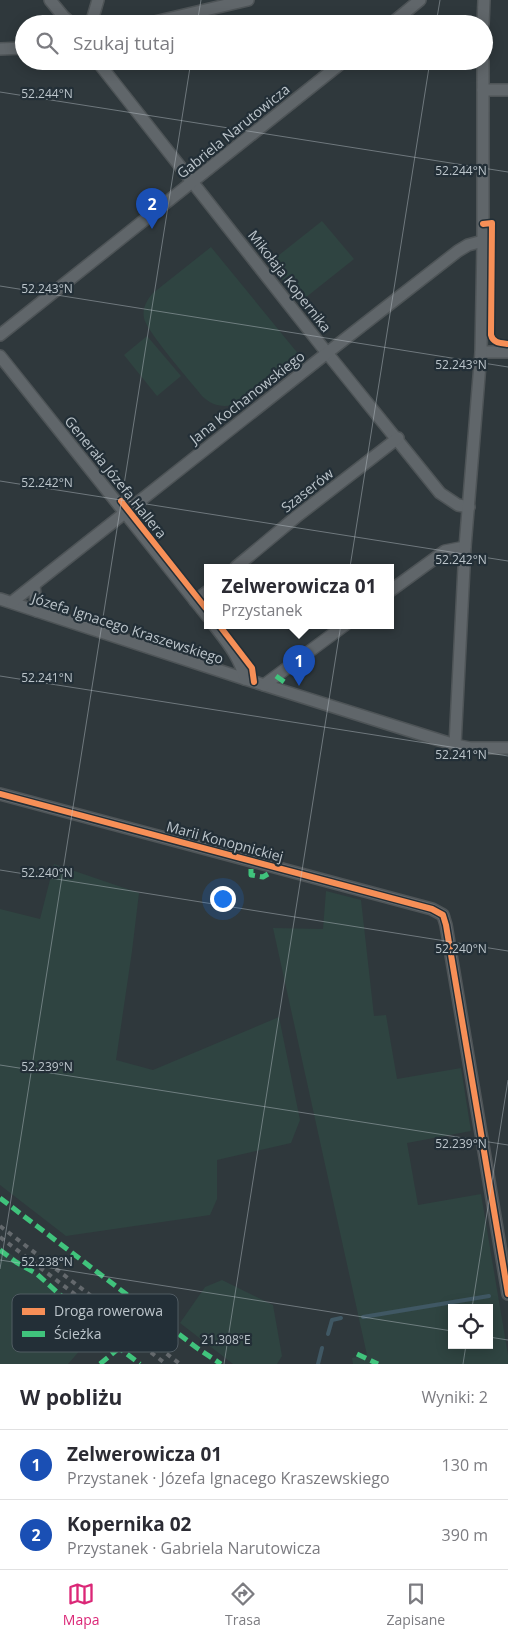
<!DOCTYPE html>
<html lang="pl">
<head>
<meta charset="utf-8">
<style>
	body { margin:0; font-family:"Open Sans",sans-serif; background:#f2f2f3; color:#2b2b33 }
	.controls { position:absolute; right:15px; bottom:15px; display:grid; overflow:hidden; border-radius:0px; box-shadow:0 2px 12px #0003 }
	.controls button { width:45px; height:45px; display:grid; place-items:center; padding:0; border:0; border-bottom:1px solid #e1e1e2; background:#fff; color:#2b2b33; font:25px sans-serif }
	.you { position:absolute; left:222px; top:898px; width:18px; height:18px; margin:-12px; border:4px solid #fff; border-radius:50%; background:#1a73e8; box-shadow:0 0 0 8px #1a73e833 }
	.badge { display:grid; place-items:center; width:32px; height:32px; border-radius:50%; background:#db2777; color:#fff; font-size:16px; font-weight:700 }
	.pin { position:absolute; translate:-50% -41px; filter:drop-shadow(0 1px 2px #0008) }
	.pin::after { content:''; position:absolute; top:26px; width:18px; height:15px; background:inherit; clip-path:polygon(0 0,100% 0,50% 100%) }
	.popup { position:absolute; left:204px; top:564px; width:190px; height:65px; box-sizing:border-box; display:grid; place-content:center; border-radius:0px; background:#fff; filter:drop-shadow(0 1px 4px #0005); font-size:16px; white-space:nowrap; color:#7c7c81 }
	.popup b { font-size:19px; color:#2b2b33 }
	.popup::after { content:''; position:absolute; left:50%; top:100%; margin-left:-10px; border:10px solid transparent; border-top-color:#fff }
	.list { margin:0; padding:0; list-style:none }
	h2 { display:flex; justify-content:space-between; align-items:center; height:65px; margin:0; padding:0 20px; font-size:21px }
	h2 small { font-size:16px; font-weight:400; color:#7c7c81 }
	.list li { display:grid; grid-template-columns:32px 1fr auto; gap:15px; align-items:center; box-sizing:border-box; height:70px; padding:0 20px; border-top:1px solid #e1e1e2 }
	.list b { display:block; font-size:19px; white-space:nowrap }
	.list p { margin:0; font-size:16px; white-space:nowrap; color:#7c7c81 }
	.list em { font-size:16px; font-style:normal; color:#7c7c81 }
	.icon { flex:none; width:28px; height:28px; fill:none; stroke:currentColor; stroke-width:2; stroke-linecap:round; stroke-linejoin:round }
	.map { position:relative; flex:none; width:508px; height:1364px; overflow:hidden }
	.search { position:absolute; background:#fff; box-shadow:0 2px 12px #0003; left:15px; right:15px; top:15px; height:55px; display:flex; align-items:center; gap:12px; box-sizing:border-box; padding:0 18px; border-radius:28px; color:#7c7c81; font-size:19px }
	.sheet { height:205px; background:#fff }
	nav { display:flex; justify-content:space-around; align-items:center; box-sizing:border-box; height:70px; border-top:1px solid #e1e1e2; background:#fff; font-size:14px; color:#7c7c81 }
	nav a { display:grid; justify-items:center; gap:2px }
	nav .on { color:#db2777 }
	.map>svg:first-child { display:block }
	.green { fill:#2f4441; fill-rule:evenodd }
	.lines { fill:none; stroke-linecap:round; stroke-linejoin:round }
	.stream { stroke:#405864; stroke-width:4 }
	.minor-casing { stroke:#4e5457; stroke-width:14 }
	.minor { stroke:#60666a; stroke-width:11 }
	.rail { stroke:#64696d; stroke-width:4; stroke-dasharray:5 5; stroke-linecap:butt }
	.quiet { stroke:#40c37c; stroke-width:5; stroke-dasharray:10 5; stroke-linecap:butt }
	.cycleway-casing { stroke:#232f37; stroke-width:9 }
	.cycleway { stroke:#f78f57; stroke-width:6 }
	.ticks { fill:none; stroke:#bcc5cb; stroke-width:1; stroke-opacity:0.45 }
	.labels { text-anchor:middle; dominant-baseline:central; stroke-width:4.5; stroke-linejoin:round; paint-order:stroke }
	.street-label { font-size:14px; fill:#bcc5cb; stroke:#232f37 }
	.key { fill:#232f37; stroke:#515c63; stroke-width:1 }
	.key-label { font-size:14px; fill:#bcc5cb }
	.ticks-label { font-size:12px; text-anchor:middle; fill:#bcc5cb; stroke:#232f37; stroke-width:4.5; stroke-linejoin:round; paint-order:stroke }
</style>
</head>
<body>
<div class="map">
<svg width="508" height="1364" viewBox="0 0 508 1364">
	<rect width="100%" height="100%" fill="#2f383c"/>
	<!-- green -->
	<g class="green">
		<polygon points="322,221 354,259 300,302 269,263"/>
		<path d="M211,247L300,356L240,401C228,409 214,407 203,397C192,383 146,331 144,318C142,308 147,300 153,293Z"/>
		<polygon points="147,336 181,376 157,396 124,355"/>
		<polygon points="54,864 139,893 132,951 116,1060 153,1070 279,1017 300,1120 291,1143 217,1160 217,1199 210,1215 66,1236 0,1185 0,909 40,919"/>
		<path d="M326,891L361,900L374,1016L386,1015L397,1079L461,1068L471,1131L407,1143L418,1205L481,1194L508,1355V1364H353L352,1358L367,1355L273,928L323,929ZM452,1308H489V1345H452Z"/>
		<polygon points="0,1246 103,1324 68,1364 0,1364"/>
		<polygon points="222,1280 273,1305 282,1356 277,1364 233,1364 180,1323 205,1287"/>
	</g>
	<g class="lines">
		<!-- stream -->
		<g class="stream">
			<polyline points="363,1317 489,1296"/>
			<polyline points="328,1334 332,1320 341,1318"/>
			<polyline points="318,1364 322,1348"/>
		</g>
		<defs>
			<g id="minor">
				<polyline points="50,0 63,16 72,24"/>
				<polyline points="91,24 98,0"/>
				<polyline points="146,24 248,0"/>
				<polyline points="391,24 420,0"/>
				<polyline points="483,24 484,0"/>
				<polyline points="0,49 24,48"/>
				<polyline points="97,61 327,353 440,493 458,505 469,507"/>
				<polyline points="483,90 508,90"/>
				<polyline points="0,335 344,61"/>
				<polyline points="481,352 508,352"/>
				<polyline points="0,356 208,617"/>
				<polyline points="236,567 296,517 398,438"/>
				<polyline points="34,586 37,611"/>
				<polyline points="390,591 445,551 465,547"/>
				<polyline points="0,599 245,679 455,745 470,748 508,748"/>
				<polyline points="195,601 208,591"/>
				<polyline points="12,602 327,353 458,251 468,245 483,241"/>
				<path d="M214,625C227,642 240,657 245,679"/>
				<polyline points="264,685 345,625"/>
				<polyline points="455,745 465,547 481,352 483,241 483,61"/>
				<polyline points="0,794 432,909 443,915 446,925 508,1294"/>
			</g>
		</defs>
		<!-- minor casing -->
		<use href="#minor" class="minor-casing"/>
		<!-- minor -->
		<use href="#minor" class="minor"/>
		<!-- rail -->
		<g class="rail">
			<polyline points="0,1226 180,1364"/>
			<polyline points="0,1237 166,1364"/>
		</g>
		<!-- quiet -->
		<g class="quiet">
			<polyline points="276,676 287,684"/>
			<polyline points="251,869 251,875 263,877 268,874"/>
			<polyline points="0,1198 197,1348 221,1364"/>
			<polyline points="0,1250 16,1262 37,1274 119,1348 140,1364"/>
			<polyline points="357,1354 378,1364"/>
			<polyline points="100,1364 119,1348"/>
		</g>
		<defs>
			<g id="cycleway">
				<path d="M483,224L492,223L491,335C493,343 500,343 508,344"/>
				<polyline points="121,501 208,611"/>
				<polyline points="219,625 252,668 254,682"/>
				<polyline points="0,794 432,909 443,915 446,925 508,1294"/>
			</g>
		</defs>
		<!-- cycleway casing -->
		<use href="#cycleway" class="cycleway-casing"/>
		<!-- cycleway -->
		<use href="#cycleway" class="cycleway"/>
	</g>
	<!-- ticks -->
	<path class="ticks" d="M197,24L201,0M436,24L440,0M0,92L508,172M0,286L508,367M0,481L508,561M0,676L508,756M0,870L508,951M0,1065L508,1145M0,1260L452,1331M0,1269L191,61M472,1308L508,1080M489,1337L508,1340M224,1364L430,61M463,1364L466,1345"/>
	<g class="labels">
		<!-- street labels -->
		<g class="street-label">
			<text transform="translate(233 131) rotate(-39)">Gabriela Narutowicza</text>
			<text transform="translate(290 281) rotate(52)">Mikołaja Kopernika</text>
			<text transform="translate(247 397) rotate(-38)">Jana Kochanowskiego</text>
			<text transform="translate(116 477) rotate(51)">Generała Józefa Hallera</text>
			<text transform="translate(307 490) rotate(-38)">Szaserów</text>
			<text transform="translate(128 628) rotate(18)">Józefa Ignacego Kraszewskiego</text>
			<text transform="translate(225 841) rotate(15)">Marii Konopnickiej</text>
		</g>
	</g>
	<!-- legend -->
	<rect x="12" y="1294" width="166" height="58" rx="8" class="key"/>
	<rect x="22" y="1308" width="23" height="7" fill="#f78f57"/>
	<rect x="22" y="1331" width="23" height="6" fill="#40c37c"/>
	<g class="key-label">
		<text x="54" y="1316">Droga rowerowa</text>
		<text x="54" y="1339">Ścieżka</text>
	</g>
	<g class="ticks-label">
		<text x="47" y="98">52.244°N</text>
		<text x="461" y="175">52.244°N</text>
		<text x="47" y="293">52.243°N</text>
		<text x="461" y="369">52.243°N</text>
		<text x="47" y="487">52.242°N</text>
		<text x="461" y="564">52.242°N</text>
		<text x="47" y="682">52.241°N</text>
		<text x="461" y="759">52.241°N</text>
		<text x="47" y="877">52.240°N</text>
		<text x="461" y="953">52.240°N</text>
		<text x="47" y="1071">52.239°N</text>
		<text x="461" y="1148">52.239°N</text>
		<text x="47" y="1266">52.238°N</text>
		<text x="226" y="1344">21.308°E</text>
	</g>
</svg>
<div class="controls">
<button><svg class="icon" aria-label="locate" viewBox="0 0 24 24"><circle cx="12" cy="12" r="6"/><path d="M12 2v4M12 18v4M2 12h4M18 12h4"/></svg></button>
</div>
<div class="you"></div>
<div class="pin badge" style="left:299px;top:686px;background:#1a4fb4">1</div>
<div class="popup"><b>Zelwerowicza 01</b>Przystanek</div>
<div class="pin badge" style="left:152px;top:229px;background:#1a4fb4">2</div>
<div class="search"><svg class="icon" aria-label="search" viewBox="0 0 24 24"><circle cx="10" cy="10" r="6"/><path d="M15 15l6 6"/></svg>Szukaj tutaj</div>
</div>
<section class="sheet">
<h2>W pobliżu<small>Wyniki: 2</small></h2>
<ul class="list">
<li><span class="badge" style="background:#1a4fb4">1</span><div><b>Zelwerowicza 01</b><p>Przystanek · Józefa Ignacego Kraszewskiego</p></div><em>130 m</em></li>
<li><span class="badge" style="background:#1a4fb4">2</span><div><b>Kopernika 02</b><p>Przystanek · Gabriela Narutowicza</p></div><em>390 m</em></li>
</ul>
</section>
<nav>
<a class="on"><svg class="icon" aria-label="map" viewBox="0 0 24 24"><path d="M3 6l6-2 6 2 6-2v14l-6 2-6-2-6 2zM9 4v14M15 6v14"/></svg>Mapa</a>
<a><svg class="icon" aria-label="directions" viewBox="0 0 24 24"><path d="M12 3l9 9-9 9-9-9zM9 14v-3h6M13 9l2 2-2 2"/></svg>Trasa</a>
<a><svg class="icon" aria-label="saved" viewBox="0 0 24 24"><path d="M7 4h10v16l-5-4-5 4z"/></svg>Zapisane</a>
</nav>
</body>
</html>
